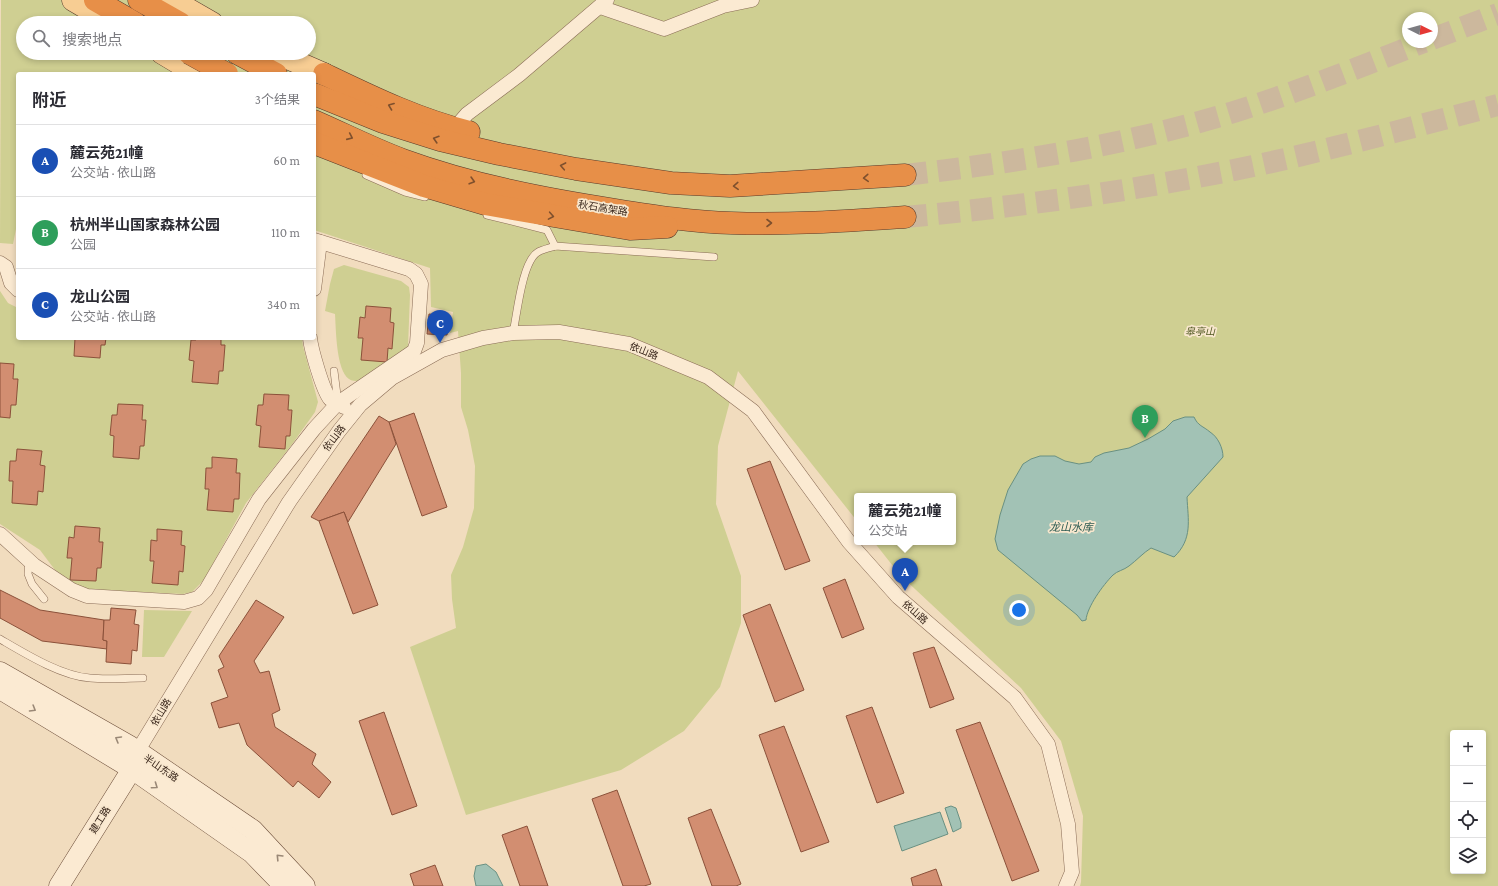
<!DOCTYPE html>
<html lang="zh">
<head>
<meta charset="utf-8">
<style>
	body { margin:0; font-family:"Crimson Pro","Noto Sans SC",serif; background:#f7f7f7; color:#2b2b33 }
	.controls { position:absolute; right:12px; bottom:12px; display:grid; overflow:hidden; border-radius:4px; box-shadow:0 2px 6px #0003 }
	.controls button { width:36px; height:36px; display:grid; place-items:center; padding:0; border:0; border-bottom:1px solid #e1e1e2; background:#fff; color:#2b2b33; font:20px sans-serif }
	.compass { position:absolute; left:1402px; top:12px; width:36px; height:36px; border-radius:50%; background:#fff; box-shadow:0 2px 6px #0003; rotate:95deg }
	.you { position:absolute; left:1019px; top:610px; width:14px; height:14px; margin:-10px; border:3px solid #fff; border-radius:50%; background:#1a73e8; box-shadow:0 0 0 6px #1a73e833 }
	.badge { display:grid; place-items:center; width:26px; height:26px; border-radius:50%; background:#9e2130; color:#fff; font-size:13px; font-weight:700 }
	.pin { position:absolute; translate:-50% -33px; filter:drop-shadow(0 1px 2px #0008) }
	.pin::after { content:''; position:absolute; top:21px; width:14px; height:12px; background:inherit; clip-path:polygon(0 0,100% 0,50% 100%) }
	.popup { position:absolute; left:854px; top:493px; width:102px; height:52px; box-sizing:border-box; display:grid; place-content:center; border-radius:4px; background:#fff; filter:drop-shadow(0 1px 3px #0005); font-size:13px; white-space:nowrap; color:#7c7c81 }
	.popup b { font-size:15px; color:#2b2b33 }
	.popup::after { content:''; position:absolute; left:50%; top:100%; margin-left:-8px; border:8px solid transparent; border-top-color:#fff }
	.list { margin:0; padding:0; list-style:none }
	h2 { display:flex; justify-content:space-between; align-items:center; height:52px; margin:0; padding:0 16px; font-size:17px }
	h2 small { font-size:13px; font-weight:400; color:#7c7c81 }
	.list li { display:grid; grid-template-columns:26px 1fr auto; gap:12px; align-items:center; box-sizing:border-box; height:72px; padding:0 16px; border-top:1px solid #e1e1e2 }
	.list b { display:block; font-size:15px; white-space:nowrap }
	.list p { margin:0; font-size:13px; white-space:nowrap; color:#7c7c81 }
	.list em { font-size:13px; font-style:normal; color:#7c7c81 }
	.icon { flex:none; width:22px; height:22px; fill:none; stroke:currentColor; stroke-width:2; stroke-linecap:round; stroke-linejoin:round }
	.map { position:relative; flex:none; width:1498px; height:886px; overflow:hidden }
	.search { position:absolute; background:#fff; box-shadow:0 2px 6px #0003; left:16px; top:16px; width:300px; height:44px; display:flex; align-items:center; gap:10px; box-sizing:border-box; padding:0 14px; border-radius:22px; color:#7c7c81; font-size:15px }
	.panel { position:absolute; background:#fff; box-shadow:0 2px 6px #0003; left:16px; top:72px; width:300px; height:268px; border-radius:4px }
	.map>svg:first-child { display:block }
	.green { fill:#cfcf92; fill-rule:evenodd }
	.water { fill:#a2c2b5; stroke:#699082 }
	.building { fill:#d28e71; stroke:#8b513a }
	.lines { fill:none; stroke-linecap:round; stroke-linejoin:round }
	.highway-tunnel { stroke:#ccb89d; stroke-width:22; stroke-dasharray:22 11; stroke-linecap:butt }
	.lane-casing { stroke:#8a6c56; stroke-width:8 }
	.street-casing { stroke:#8a6c56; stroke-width:15 }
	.secondary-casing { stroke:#6c4d39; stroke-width:21 }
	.primary-casing { stroke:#583a2a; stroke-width:23 }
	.highway-casing { stroke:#583a2a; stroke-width:23 }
	.lane { stroke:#fbead2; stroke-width:7 }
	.street { stroke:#fbead2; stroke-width:14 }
	.secondary { stroke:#fbead2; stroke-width:20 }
	.primary { stroke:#f7cd93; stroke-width:22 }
	.highway { stroke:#e78f48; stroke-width:22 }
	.highway-bridge-casing { stroke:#583a2a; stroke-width:23; stroke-linecap:butt }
	.highway-bridge { stroke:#e78f48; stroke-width:22 }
	.oneway { stroke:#7f502d }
	.oneway2 { stroke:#9a8876 }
	.labels { text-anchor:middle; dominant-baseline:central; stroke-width:3.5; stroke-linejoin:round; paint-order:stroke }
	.street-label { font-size:10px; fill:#39261b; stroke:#f8e7ce }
	.park-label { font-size:10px; font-style:italic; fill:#4f5720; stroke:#f8e7ce }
	.water-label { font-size:11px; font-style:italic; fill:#295a51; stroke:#f8e7ce }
</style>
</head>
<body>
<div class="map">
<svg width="1498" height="886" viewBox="0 0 1498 886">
	<rect width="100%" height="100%" fill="#f1dcbe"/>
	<!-- green -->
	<g class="green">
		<path d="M1,0H1498V886H1080L1081,882L1083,816L1061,741L1021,688L900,575L874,542H953V496H857V521L738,371L718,446L716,504L741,576V623L720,687L684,731L621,770L466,815L410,647L456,628L452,599L451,575L463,547L474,508L475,466L468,430L461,407V373L458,331L450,333L453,312L431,307L430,268L314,230V74H18V219L13,244L0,243ZM1408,18H1432V42H1408ZM23,23H309V53H23ZM1453,733H1483V871H1453Z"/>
		<path d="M344,265L401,281L409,287L410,295L408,347L358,381C355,381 352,381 349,379C336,370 336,329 335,314L325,311L330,284L334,269Z"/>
		<polygon points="0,291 8,303 18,308 18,338 302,338 303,346 318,402 315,412 293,443 246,503 204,580 192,592 183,594 100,590 83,591 61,578 40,550 0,524"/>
		<polygon points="144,610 192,611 164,657 142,657"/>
	</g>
	<!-- water -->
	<g class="water">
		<path d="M1185,417H1194C1198,426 1203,426 1210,432C1218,437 1223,448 1223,457L1187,497C1188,520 1193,539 1174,557L1151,548C1143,553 1137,560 1129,566C1124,570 1117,571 1113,575C1103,585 1087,607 1086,620L1082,621L1077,615L998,550L995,539L1000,515L1008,490L1023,464L1031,459L1040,456H1055L1065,461L1079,464L1091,462L1095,457L1104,453L1129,448L1148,439L1165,429L1173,421Z"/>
		<polygon points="951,806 956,808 961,823 961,828 953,832 945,808"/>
		<polygon points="940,812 948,834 902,851 894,826"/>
		<polygon points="486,864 496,872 503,886 476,886 474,876 476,866"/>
	</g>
	<!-- building -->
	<g class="building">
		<polygon points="366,306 391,308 390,322 394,323 392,349 388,348 387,362 361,360 363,338 358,338 360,317 365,318"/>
		<polygon points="429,314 448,316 447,335 427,334"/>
		<polygon points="75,338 106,338 105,345 101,345 100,358 74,356"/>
		<polygon points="196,338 221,338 221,345 225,345 223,371 219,371 218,384 192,382 194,361 189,360 191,340 196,340"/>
		<polygon points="0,363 14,364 13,379 18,379 16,405 11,405 10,418 0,417"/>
		<polygon points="264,394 289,395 288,410 292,410 290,436 286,436 285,449 259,447 261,426 256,425 258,405 263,405"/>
		<polygon points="118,404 143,405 142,420 146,420 144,446 140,446 139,459 113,457 114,436 110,435 112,415 117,415"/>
		<polygon points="414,413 447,507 422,516 389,422"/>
		<polygon points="379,416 389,422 396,444 348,522 344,512 319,521 311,517"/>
		<polygon points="17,449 42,451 40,465 45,466 43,492 38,491 37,505 12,503 13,481 9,481 10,461 16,461"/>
		<polygon points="212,457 237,459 236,473 240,473 239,499 234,499 233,512 207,510 209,489 205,489 206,468 212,468"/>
		<polygon points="770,461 810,561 785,570 747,469"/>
		<polygon points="344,512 378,605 353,614 319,521"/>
		<polygon points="75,526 100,528 99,542 103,542 101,568 97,568 96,581 70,580 72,558 67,558 69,537 74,538"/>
		<polygon points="157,529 182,531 181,545 185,546 183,572 179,571 178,585 152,583 154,561 150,561 151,540 157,541"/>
		<polygon points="845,579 864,629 842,638 823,588"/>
		<polygon points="0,590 40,610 104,620 103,640 107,641 107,649 42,641 0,618"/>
		<polygon points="256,600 284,617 254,661 260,673 269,671 280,710 272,714 275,727 316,754 312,764 331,782 319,798 298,781 293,787 247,745 239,723 219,728 211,703 228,697 218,670 224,667 219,656"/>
		<polygon points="770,604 804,690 775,702 743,615"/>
		<polygon points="111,608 136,610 134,624 139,625 137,651 132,650 131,664 106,662 107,641 103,640 104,620 110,620"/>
		<polygon points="934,647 954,699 930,708 913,653"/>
		<polygon points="872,707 904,793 877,803 846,716"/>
		<polygon points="384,712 417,806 392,815 359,721"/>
		<polygon points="980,722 1039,871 1012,881 956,730"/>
		<polygon points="784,726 829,842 801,852 759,735"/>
		<polygon points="617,790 651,884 644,886 623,886 592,799"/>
		<polygon points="711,809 741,884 736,886 712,886 688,818"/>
		<polygon points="527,826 548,886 520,886 502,835"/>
		<polygon points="435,865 443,886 414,886 410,874"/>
		<polygon points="936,869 942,886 913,886 911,878"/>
	</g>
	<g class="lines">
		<!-- highway-tunnel -->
		<g class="highway-tunnel">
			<polyline points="1432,39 1498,14"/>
			<path d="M905,175C1019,162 1127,145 1237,111C1300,91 1362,66 1424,42"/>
			<path d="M905,217C1005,208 1104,195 1203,176C1302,158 1400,130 1498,105"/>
		</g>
		<defs>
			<g id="lane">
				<polyline points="366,175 405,192 425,197"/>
				<polyline points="487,215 547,230 555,246"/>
				<path d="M513,333C517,315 522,261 538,252C543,249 550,248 555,246L714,257"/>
				<polyline points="334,371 338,403"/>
				<polyline points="29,561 28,574 32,584 44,599"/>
				<path d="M0,639C24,653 61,676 90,678C107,680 125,678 143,678"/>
			</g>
			<g id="street">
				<polyline points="600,7 664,29 723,6 752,0"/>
				<polyline points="455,128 467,114 519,75 607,0"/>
				<polyline points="0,263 6,267 11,283 18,290"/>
				<polyline points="314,289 320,242"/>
				<path d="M310,338C311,349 323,391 330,399C334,402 340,405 344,407"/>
				<polyline points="0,534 34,565 72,590 87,596 184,602 198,598 206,590 259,499 314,429 338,403 414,351 417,343 421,284 416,274 409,269 314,240"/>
				<polyline points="137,752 289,502 339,431 360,405 392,378 442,350 483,338 513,333 559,332 629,344 708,377 753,411 849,542 898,597 1015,698 1048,744 1068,824 1072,872 1066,886"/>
			</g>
			<g id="secondary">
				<polyline points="0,672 130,746 253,830 305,886"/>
				<polyline points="0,689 132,769 252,853 284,886"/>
				<polyline points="59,886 132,769 135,758"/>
			</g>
			<g id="primary">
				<polyline points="73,0 112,23"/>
				<polyline points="172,0 212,23"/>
				<polyline points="162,53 197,74"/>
				<polyline points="276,53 324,74"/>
			</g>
			<g id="highway">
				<polyline points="95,0 135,23"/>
				<polyline points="139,0 180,23"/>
				<polyline points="237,53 276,74"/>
				<path d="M324,74C372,97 417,119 469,132"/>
				<polyline points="314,94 383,122 440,140 499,154 576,169 671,183 730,186 905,175"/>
				<path d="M314,121C344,134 373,149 403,160C472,185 544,199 616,210C654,216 693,222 731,223C790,225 846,221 905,217"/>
				<polyline points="314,143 424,186 485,204 630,229 667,227"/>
			</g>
		</defs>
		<!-- lane casing -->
		<use href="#lane" class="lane-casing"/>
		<!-- street casing -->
		<use href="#street" class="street-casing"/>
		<!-- secondary casing -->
		<use href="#secondary" class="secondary-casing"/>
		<!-- primary casing -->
		<use href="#primary" class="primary-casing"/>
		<!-- highway casing -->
		<use href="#highway" class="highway-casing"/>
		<!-- lane -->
		<use href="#lane" class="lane"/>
		<!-- street -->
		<use href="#street" class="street"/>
		<!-- secondary -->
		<use href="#secondary" class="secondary"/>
		<!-- primary -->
		<use href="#primary" class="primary"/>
		<!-- highway -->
		<use href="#highway" class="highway"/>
		<defs>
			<polyline id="highway-bridge" points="189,53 227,74"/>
		</defs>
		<!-- highway-bridge casing -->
		<use href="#highway-bridge" class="highway-bridge-casing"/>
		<!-- highway-bridge -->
		<use href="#highway-bridge" class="highway-bridge"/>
	</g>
	<!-- one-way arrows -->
	<defs><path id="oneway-chevron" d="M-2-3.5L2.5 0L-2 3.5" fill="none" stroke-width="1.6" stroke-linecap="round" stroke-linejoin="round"/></defs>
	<g class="oneway">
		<use href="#oneway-chevron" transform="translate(391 106) rotate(-159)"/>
		<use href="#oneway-chevron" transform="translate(350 137) rotate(24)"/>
		<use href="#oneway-chevron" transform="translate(436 139) rotate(-163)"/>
		<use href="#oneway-chevron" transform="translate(563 166) rotate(-169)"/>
		<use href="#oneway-chevron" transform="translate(866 178) rotate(176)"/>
		<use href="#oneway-chevron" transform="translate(472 181) rotate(16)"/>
		<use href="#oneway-chevron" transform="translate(736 186) rotate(177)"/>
		<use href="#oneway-chevron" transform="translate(551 216) rotate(10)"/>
		<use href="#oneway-chevron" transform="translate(769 223)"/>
	</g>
	<g class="oneway2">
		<use href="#oneway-chevron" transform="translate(33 709) rotate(31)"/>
		<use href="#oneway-chevron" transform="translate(118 739) rotate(-150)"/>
		<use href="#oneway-chevron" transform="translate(155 786) rotate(35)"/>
		<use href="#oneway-chevron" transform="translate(279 857) rotate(-134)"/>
	</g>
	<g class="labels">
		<!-- street labels -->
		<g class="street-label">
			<text transform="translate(603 208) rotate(9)">秋石高架路</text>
			<text transform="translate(644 351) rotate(22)">依山路</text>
			<text transform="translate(334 438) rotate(-53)">依山路</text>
			<text transform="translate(915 612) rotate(41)">依山路</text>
			<text transform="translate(161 712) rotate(-59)">依山路</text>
			<text transform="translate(161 768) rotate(34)">半山东路</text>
			<text transform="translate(100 820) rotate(-58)">建工路</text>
		</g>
		<!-- park labels -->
		<g class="park-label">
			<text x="1200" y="331">皋亭山</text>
		</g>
		<!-- water labels -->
		<g class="water-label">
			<text x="1071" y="527">龙山水库</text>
		</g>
	</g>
</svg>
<div class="controls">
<button>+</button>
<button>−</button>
<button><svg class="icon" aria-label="locate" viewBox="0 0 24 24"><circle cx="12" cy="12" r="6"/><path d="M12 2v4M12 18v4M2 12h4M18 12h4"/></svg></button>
<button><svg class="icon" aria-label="layers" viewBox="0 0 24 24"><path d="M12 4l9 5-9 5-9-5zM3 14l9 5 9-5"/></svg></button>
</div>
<svg class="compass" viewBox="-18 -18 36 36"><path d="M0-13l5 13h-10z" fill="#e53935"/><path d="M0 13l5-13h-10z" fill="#7c7c81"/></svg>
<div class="you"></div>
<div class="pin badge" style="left:905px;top:591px;background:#1a4fb4">A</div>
<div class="popup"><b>麓云苑21幢</b>公交站</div>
<div class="pin badge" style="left:1145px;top:438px;background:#2e9e5b">B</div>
<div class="pin badge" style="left:440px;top:343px;background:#1a4fb4">C</div>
<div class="search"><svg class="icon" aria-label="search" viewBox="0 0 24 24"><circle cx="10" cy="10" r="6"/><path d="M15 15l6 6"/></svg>搜索地点</div>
<section class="panel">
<h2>附近<small>3个结果</small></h2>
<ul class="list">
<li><span class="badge" style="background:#1a4fb4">A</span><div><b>麓云苑21幢</b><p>公交站 · 依山路</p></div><em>60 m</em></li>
<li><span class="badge" style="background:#2e9e5b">B</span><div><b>杭州半山国家森林公园</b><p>公园</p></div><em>110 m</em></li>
<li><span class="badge" style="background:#1a4fb4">C</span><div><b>龙山公园</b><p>公交站 · 依山路</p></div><em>340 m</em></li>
</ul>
</section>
</div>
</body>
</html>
